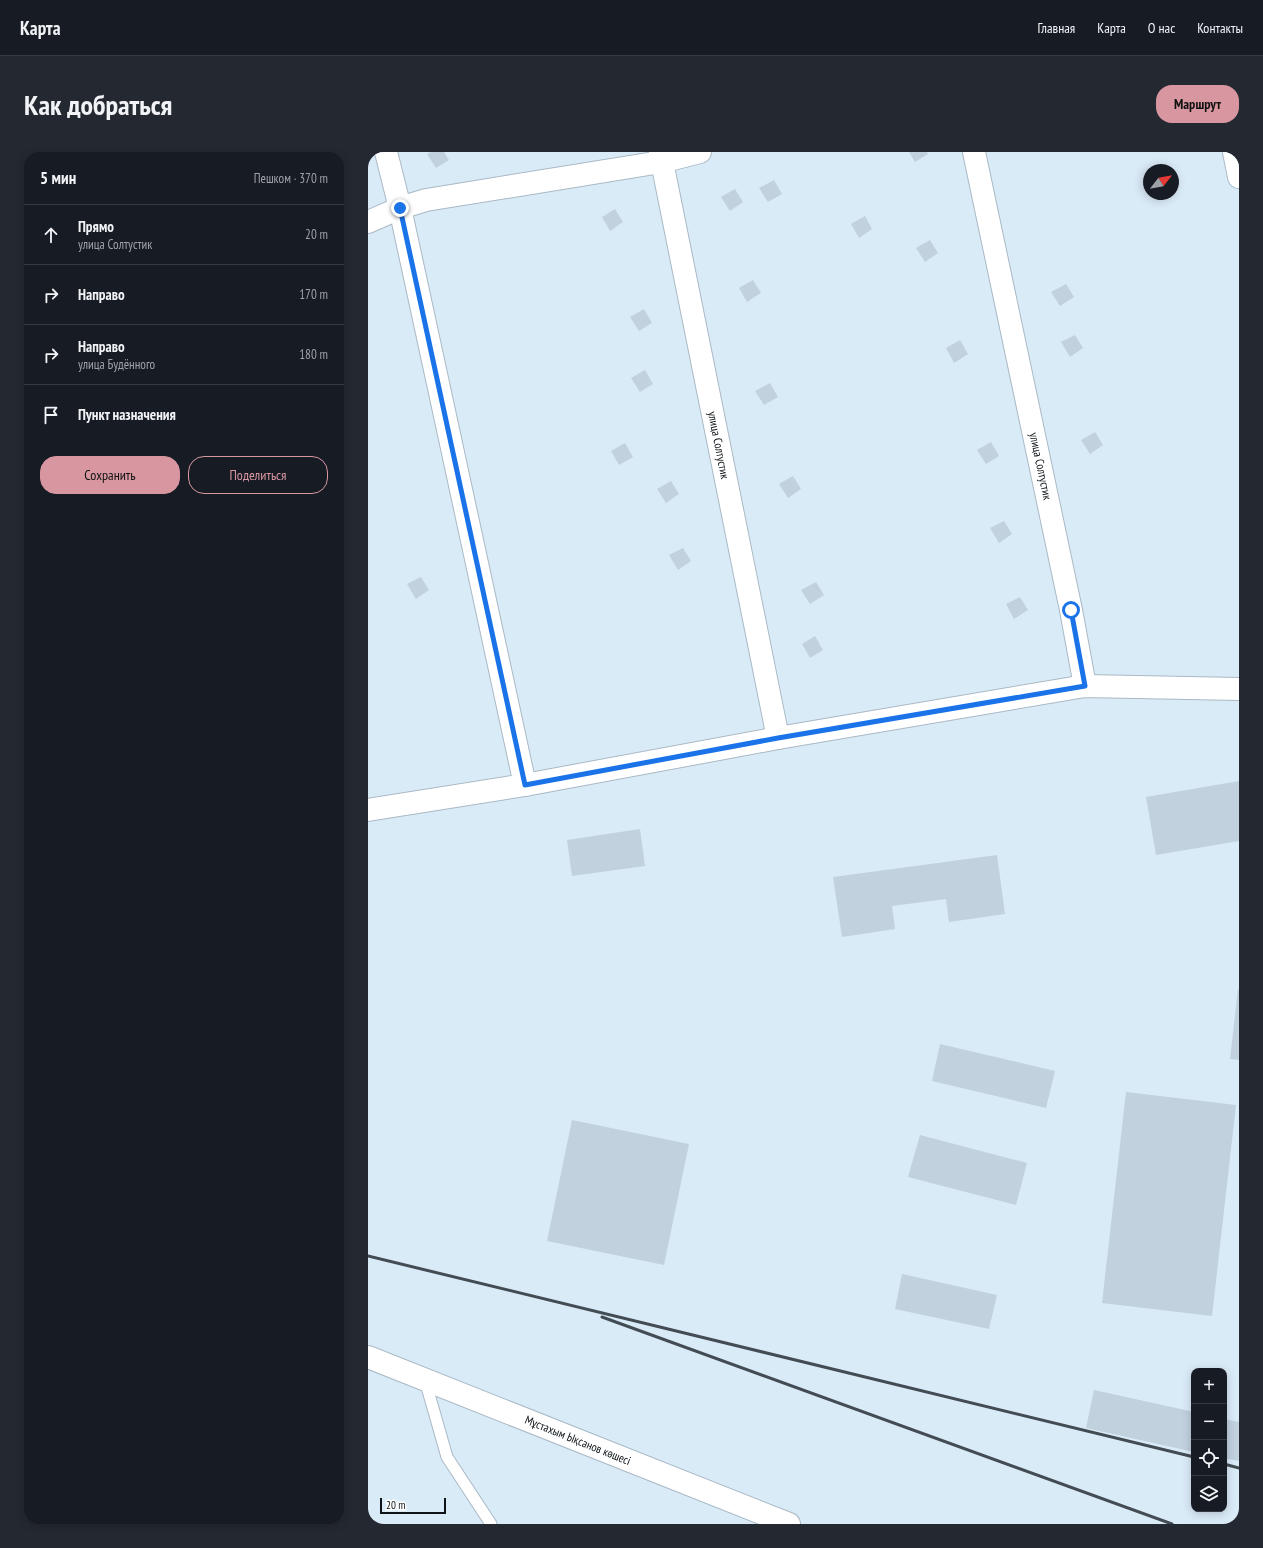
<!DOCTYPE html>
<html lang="ru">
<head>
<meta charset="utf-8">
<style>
	body { margin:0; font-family:"PT Sans Narrow",sans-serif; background:#242831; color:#f1f3f6 }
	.controls { position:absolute; right:12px; bottom:12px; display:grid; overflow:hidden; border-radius:8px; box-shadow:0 2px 10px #0003 }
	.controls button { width:36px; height:36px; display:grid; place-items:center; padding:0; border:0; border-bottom:1px solid #363941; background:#171b24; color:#f1f3f6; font:20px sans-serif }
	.compass { position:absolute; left:775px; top:12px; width:36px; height:36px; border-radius:50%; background:#171b24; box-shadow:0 2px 10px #0003; rotate:59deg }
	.scale { position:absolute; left:12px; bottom:10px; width:66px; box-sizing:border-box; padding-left:4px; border:2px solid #0d1317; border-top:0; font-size:11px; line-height:14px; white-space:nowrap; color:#0d1317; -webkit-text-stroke:3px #fff; paint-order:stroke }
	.stop { position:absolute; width:12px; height:12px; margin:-9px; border:3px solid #1a73e8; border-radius:50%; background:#fff }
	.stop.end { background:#1a73e8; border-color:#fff; box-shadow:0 1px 4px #0008 }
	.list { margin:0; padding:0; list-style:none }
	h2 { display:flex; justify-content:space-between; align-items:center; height:52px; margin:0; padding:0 16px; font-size:17px }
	h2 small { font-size:13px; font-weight:400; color:#9ea1a6 }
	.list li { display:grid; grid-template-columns:26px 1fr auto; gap:12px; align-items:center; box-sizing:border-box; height:60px; padding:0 16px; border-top:1px solid #363941 }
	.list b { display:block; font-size:15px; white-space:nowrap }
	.list p { margin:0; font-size:13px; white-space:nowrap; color:#9ea1a6 }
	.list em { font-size:13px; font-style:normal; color:#9ea1a6 }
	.actions { display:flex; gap:8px; padding:12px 16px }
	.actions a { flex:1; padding:9px 0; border:1px solid #d796a0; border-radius:16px; text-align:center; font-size:14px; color:#d796a0 }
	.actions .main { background:#d796a0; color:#111 }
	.icon { flex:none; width:22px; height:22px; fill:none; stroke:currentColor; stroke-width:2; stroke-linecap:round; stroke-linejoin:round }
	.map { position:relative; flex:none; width:871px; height:1372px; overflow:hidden; border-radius:16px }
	header { display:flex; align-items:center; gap:24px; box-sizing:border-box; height:56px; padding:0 20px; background:#171b24; border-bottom:1px solid #363941 }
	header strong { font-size:19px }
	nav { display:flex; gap:22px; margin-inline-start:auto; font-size:14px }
	.intro { display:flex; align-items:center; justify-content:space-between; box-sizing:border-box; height:96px; padding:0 24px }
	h1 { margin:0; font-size:28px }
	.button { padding:10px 18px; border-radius:16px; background:#d796a0; color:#111; font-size:14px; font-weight:700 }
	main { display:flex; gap:24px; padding:0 24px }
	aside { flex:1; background:#171b24; border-radius:16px; box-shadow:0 2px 10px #0003 }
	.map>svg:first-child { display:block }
	.building { fill:#c1d1de }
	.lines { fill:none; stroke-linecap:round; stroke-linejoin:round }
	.lane-casing { stroke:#a9b9c5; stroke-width:13 }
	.street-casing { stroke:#a9b9c5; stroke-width:24 }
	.secondary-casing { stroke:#a9b9c5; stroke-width:24 }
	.lane { stroke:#fff; stroke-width:11 }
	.street { stroke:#fff; stroke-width:22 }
	.secondary { stroke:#fff; stroke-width:22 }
	.rail { stroke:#434c53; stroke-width:3 }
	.route { stroke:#1a73e8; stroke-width:5 }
	.labels { text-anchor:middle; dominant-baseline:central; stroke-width:3.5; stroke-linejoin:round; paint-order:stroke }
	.street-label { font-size:12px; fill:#0d1317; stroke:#fff }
</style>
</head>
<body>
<header>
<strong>Карта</strong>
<nav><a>Главная</a><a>Карта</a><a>О нас</a><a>Контакты</a></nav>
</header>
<div class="intro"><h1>Как добраться</h1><a class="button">Маршрут</a></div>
<main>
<aside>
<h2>5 мин<small>Пешком · 370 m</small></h2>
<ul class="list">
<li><svg class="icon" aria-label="ahead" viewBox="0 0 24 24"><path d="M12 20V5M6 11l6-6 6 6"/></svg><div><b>Прямо</b><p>улица Солтустик</p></div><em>20 m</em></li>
<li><svg class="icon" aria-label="right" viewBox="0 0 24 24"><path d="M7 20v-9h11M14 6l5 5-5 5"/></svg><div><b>Направо</b></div><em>170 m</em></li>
<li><svg class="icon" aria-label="right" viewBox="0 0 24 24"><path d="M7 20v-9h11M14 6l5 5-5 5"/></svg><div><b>Направо</b><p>улица Будённого</p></div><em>180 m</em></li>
<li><svg class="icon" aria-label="arrive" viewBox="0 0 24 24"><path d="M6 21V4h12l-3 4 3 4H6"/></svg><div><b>Пункт назначения</b></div></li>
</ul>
<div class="actions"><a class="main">Сохранить</a><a>Поделиться</a></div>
</aside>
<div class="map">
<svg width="871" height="1372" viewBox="0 0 871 1372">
	<rect width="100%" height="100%" fill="#daebf8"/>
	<!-- building -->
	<g class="building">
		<polygon points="63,0 76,0 81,8 68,16 59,2"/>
		<polygon points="541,0 559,0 560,2 547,10"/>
		<polygon points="406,28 414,42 400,50 391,36"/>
		<polygon points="367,37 375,50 362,59 353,45"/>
		<polygon points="247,57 255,70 242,79 234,65"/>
		<polygon points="497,64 504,77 491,86 483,72"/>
		<polygon points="562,88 570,101 557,110 548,96"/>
		<polygon points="385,128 393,141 379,150 371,136"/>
		<polygon points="698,132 706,145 692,154 683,140"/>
		<polygon points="276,157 284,171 271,179 262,165"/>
		<polygon points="707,183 715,196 702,205 693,190"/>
		<polygon points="592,188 600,202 586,211 578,196"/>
		<polygon points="277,218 285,232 272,240 263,226"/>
		<polygon points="402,231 410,245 396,253 387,239"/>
		<polygon points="727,280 735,293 722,302 713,288"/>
		<polygon points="623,290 631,304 618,312 609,298"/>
		<polygon points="257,291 265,305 251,313 243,299"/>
		<polygon points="425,324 433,337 420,346 411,332"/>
		<polygon points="303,329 311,342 298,351 289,337"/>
		<polygon points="636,369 644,382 631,391 622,376"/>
		<polygon points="315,396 323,409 310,418 301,403"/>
		<polygon points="53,425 61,438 48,447 39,432"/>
		<polygon points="448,430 456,443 442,452 433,438"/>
		<polygon points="652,445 660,458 646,467 638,452"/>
		<polygon points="447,484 455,498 442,506 434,492"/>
		<polygon points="871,629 871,689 788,703 778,645"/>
		<polygon points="272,677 277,714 204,724 199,688"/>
		<polygon points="629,703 637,762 581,770 578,747 524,754 527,777 474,785 465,725"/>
		<polygon points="870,837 871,837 871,908 862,907"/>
		<polygon points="572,892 687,919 678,956 564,929"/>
		<polygon points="758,940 868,953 844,1164 734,1151"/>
		<polygon points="204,968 321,992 296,1113 179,1089"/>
		<polygon points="552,983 659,1011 648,1053 540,1025"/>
		<polygon points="534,1122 629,1143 621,1177 527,1157"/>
		<polygon points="726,1238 826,1260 826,1300 718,1276"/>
		<polygon points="856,1267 871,1270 871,1309 856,1306"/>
	</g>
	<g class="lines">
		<defs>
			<polyline id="lane" points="57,1228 79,1305 123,1372"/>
			<g id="street">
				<polyline points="18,0 32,56 157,633"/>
				<polyline points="292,0 410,586"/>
				<polyline points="606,0 703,458 717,534"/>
				<polyline points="0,70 32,56 58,48 293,10 332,0"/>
				<polyline points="0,658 157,633 410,586 717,534 871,537"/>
			</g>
			<g id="secondary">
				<polyline points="866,0 871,25"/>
				<polyline points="0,1205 421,1372"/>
			</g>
		</defs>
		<!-- lane casing -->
		<use href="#lane" class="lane-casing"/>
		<!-- street casing -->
		<use href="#street" class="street-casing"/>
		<!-- secondary casing -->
		<use href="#secondary" class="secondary-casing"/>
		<!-- lane -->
		<use href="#lane" class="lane"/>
		<!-- street -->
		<use href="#street" class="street"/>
		<!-- secondary -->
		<use href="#secondary" class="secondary"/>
		<!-- rail -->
		<g class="rail">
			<polyline points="0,1104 826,1305"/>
			<polyline points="234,1165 804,1372"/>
			<polyline points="856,1312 871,1316"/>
		</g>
	</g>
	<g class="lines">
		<!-- route -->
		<polyline class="route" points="32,56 157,633 410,586 717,534 703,458"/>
	</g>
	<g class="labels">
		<!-- street labels -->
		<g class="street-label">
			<text transform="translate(351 293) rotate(79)">улица Солтустик</text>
			<text transform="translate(673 314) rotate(78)">улица Солтустик</text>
			<text transform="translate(210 1288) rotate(22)">Мұстахым Ықсанов көшесі</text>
		</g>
	</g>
</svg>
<div class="controls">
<button>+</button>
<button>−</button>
<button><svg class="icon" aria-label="locate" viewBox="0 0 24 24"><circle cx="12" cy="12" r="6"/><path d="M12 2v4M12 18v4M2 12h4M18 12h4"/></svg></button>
<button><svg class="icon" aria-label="layers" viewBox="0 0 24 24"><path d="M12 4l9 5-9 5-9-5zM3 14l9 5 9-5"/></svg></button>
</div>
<svg class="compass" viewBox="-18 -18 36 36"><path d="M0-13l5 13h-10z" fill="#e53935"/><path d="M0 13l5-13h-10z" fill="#9ea1a6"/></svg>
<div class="scale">20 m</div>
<div class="stop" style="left:703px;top:458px"></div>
<div class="stop end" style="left:32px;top:56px"></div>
</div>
</main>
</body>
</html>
